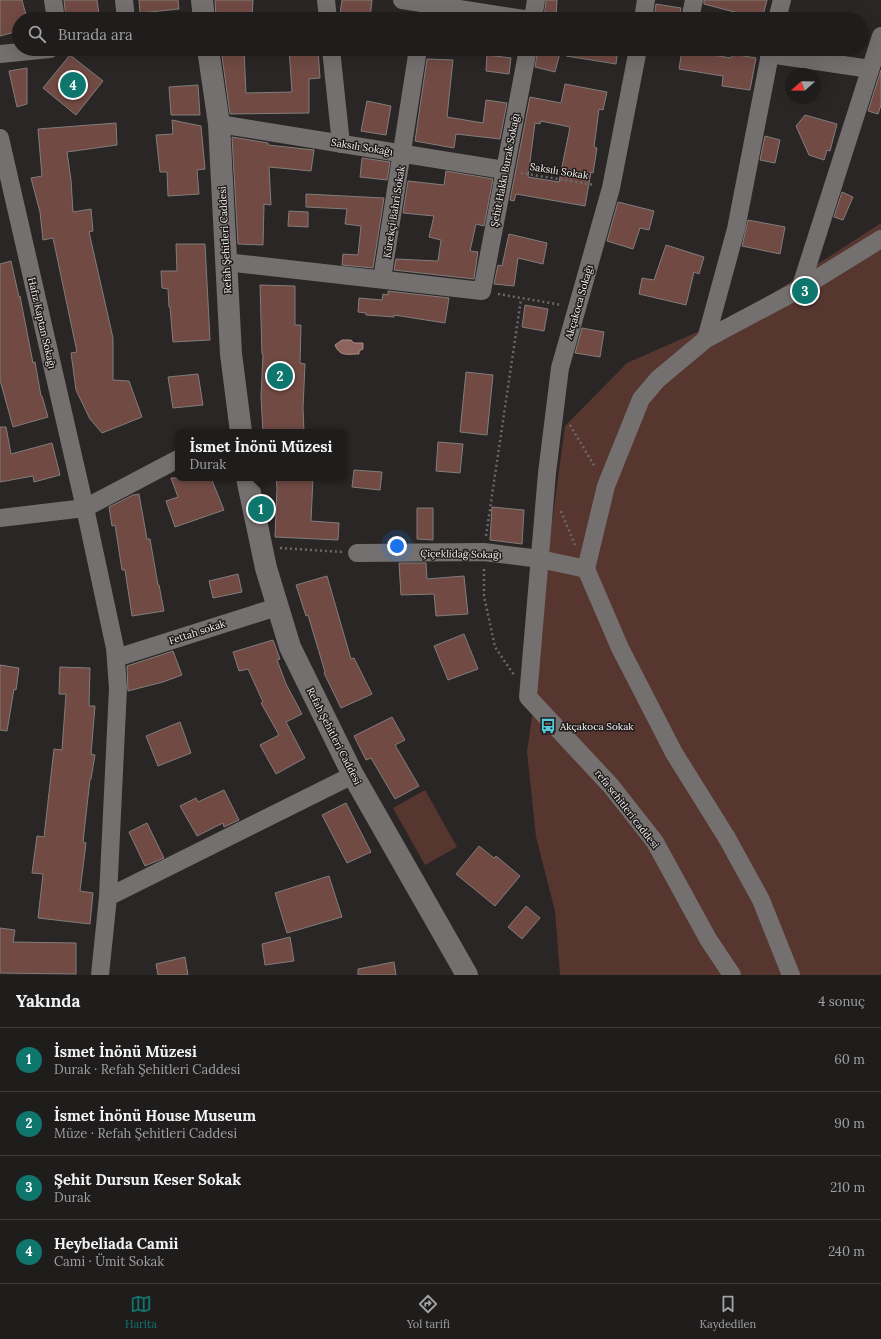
<!DOCTYPE html>
<html lang="tr">
<head>
<meta charset="utf-8">
<style>
	body { margin:0; font-family:Lora,serif; background:#272525; color:#f1f3f6 }
	.compass { position:absolute; left:785px; top:68px; width:36px; height:36px; border-radius:50%; background:#1f1c1c; box-shadow:0 4px 16px #0002; rotate:250deg }
	.you { position:absolute; left:397px; top:546px; width:14px; height:14px; margin:-10px; border:3px solid #fff; border-radius:50%; background:#1a73e8; box-shadow:0 0 0 6px #1a73e833 }
	.badge { display:grid; place-items:center; width:26px; height:26px; border-radius:50%; background:#0f766e; color:#fff; font-size:13px; font-weight:700 }
	.pin { position:absolute; translate:-50% -50%; border:2px solid #fff; box-shadow:0 1px 4px #0006 }
	.popup { position:absolute; left:175px; top:429px; width:172px; height:52px; box-sizing:border-box; display:grid; place-content:center; border-radius:8px; background:#1f1c1c; filter:drop-shadow(0 1px 3px #0005); font-size:13px; white-space:nowrap; color:#a1a1a3 }
	.popup b { font-size:15px; color:#f1f3f6 }
	.popup::after { content:''; position:absolute; left:50%; top:100%; margin-left:-8px; border:8px solid transparent; border-top-color:#1f1c1c }
	.list { margin:0; padding:0; list-style:none }
	h2 { display:flex; justify-content:space-between; align-items:center; height:52px; margin:0; padding:0 16px; font-size:17px }
	h2 small { font-size:13px; font-weight:400; color:#a1a1a3 }
	.list li { display:grid; grid-template-columns:26px 1fr auto; gap:12px; align-items:center; box-sizing:border-box; height:64px; padding:0 16px; border-top:1px solid #3c3a3b }
	.list b { display:block; font-size:15px; white-space:nowrap }
	.list p { margin:0; font-size:13px; white-space:nowrap; color:#a1a1a3 }
	.list em { font-size:13px; font-style:normal; color:#a1a1a3 }
	.icon { flex:none; width:22px; height:22px; fill:none; stroke:currentColor; stroke-width:2; stroke-linecap:round; stroke-linejoin:round }
	.map { position:relative; flex:none; width:881px; height:975px; overflow:hidden }
	.search { position:absolute; background:#1f1c1c; box-shadow:0 4px 16px #0002; left:12px; right:12px; top:12px; height:44px; display:flex; align-items:center; gap:10px; box-sizing:border-box; padding:0 14px; border-radius:22px; color:#a1a1a3; font-size:15px }
	.sheet { height:308px; background:#1f1c1c }
	nav { display:flex; justify-content:space-around; align-items:center; box-sizing:border-box; height:56px; border-top:1px solid #3c3a3b; background:#1f1c1c; font-size:11px; color:#a1a1a3 }
	nav a { display:grid; justify-items:center; gap:2px }
	nav .on { color:#0f766e }
	.map>svg:first-child { display:block }
	.green { fill:#573630 }
	.water { fill:#8d645d; stroke:#ac8f89 }
	.building { fill:#714a44; stroke:#817d7c; fill-rule:evenodd }
	.lines { fill:none; stroke-linecap:round; stroke-linejoin:round }
	.path { stroke:#6c6968; stroke-width:2.5; stroke-dasharray:2 3; stroke-linecap:butt }
	.minor { stroke:#74706f; stroke-width:18 }
	.tertiary { stroke:#74706f; stroke-width:22 }
	.labels { text-anchor:middle; dominant-baseline:central; stroke-width:3; stroke-linejoin:round; paint-order:stroke }
	.street-label { font-size:10px; fill:#f4f2f1; stroke:#201c1c }
	.poi-label { font-size:10px; fill:#f4f2f1; stroke:#201c1c; text-anchor:start }
</style>
</head>
<body>
<div class="map">
<svg width="881" height="975" viewBox="0 0 881 975">
	<rect width="100%" height="100%" fill="#292625"/>
	<!-- green -->
	<g class="green">
		<polygon points="881,223 881,975 560,975 555,911 536,837 527,752 536,689 542,596 565,426 627,363 747,310"/>
		<polygon points="425,790 457,847 425,865 393,808"/>
	</g>
	<!-- water -->
	<path class="water" d="M342,340H351L354,343H363V349L359,351V354C347,354 340,357 335,345Z"/>
	<!-- building -->
	<g class="building">
		<polygon points="0,0 22,0 27,19 19,19 19,31 0,36"/>
		<polygon points="64,0 97,0 99,14 66,19"/>
		<polygon points="139,0 178,0 179,9 140,13"/>
		<polygon points="215,0 253,0 252,19 216,19"/>
		<polygon points="342,0 372,0 370,18 340,14"/>
		<polygon points="546,0 557,0 556,19 544,19"/>
		<polygon points="704,0 767,0 762,19 737,19 738,13 704,4"/>
		<polygon points="656,4 681,8 679,19 654,19"/>
		<polygon points="221,49 244,49 246,93 292,92 289,49 318,49 320,78 309,79 309,113 230,114"/>
		<polygon points="538,49 561,49 555,72 535,67"/>
		<polygon points="567,49 618,49 616,64 566,56"/>
		<polygon points="682,50 731,58 732,54 756,58 750,90 722,86 723,76 679,69"/>
		<polygon points="70,55 103,81 76,115 43,88"/>
		<polygon points="487,55 511,58 509,74 486,71"/>
		<polygon points="427,59 453,60 447,117 483,123 486,100 507,103 500,139 456,134 454,148 415,141"/>
		<polygon points="27,68 27,104 17,107 9,71"/>
		<polygon points="881,70 881,105 878,114 868,111"/>
		<path d="M565,84L607,92L603,110L599,109L594,147L597,148L593,173L591,172L585,206L516,194L514,201L510,200L530,97L561,103ZM541,121L570,127L559,182L528,177L535,123L540,124Z"/>
		<polygon points="198,85 200,115 171,115 169,87"/>
		<polygon points="367,101 391,106 386,135 361,131"/>
		<polygon points="805,115 837,124 830,151 827,150 824,160 809,155 796,126"/>
		<polygon points="172,120 201,126 205,169 197,170 199,194 168,196 167,172 160,172 156,135 173,134"/>
		<polygon points="116,123 117,145 67,152 71,180 73,212 91,209 93,231 89,232 113,338 113,380 129,381 142,417 102,433 90,419 76,390 71,353 77,352 53,238 43,240 40,212 31,178 42,176 38,129"/>
		<polygon points="765,136 780,140 775,163 760,160"/>
		<polygon points="232,137 268,143 268,145 314,150 311,171 269,167 271,205 264,204 263,245 238,244"/>
		<polygon points="362,158 390,162 387,180 360,177"/>
		<polygon points="446,171 493,179 484,226 476,224 470,251 478,252 474,279 394,270 396,259 438,261 441,240 429,237 434,216 403,213 408,181 444,185"/>
		<polygon points="842,192 853,197 843,220 834,217"/>
		<polygon points="306,194 384,198 373,268 342,265 343,254 358,255 361,226 345,224 347,209 306,207"/>
		<polygon points="618,202 654,211 649,230 640,228 633,249 607,241"/>
		<polygon points="289,211 308,212 308,227 288,226"/>
		<polygon points="748,220 785,227 780,254 742,246"/>
		<polygon points="509,234 547,243 543,264 518,258 514,286 494,284 498,265 502,266"/>
		<polygon points="176,244 205,244 210,340 173,342 170,307 169,307 168,289 162,288 161,271 177,271"/>
		<polygon points="666,245 704,257 699,274 694,272 686,305 639,294 642,278 654,280"/>
		<polygon points="11,261 19,297 20,296 33,363 35,362 41,396 42,396 48,417 13,427 0,380 0,264"/>
		<polygon points="260,285 295,286 295,325 301,325 300,363 305,364 303,408 304,432 263,432 261,397 263,354 262,354"/>
		<polygon points="388,291 449,298 445,323 394,315 394,317 366,315 366,313 358,312 359,298 382,300 383,294 388,295"/>
		<polygon points="525,305 548,309 544,331 522,327"/>
		<polygon points="582,328 604,332 600,357 575,353"/>
		<polygon points="466,372 493,375 487,435 460,432"/>
		<polygon points="198,374 203,405 173,408 168,377"/>
		<polygon points="0,427 6,427 11,454 52,443 60,475 34,482 33,476 0,482"/>
		<polygon points="438,442 463,444 460,473 436,471"/>
		<polygon points="354,470 382,472 380,490 352,487"/>
		<polygon points="171,478 211,478 224,510 175,527 166,501 178,497"/>
		<polygon points="276,478 313,478 311,521 339,523 338,540 275,537 277,488"/>
		<polygon points="139,494 147,539 150,539 158,585 159,585 164,611 132,616 125,570 122,570 115,525 112,526 109,507 133,495"/>
		<polygon points="492,507 524,510 522,544 490,540"/>
		<polygon points="417,508 433,508 433,540 417,539"/>
		<polygon points="399,563 426,563 427,579 464,576 468,614 436,616 434,594 401,595"/>
		<polygon points="238,574 242,592 213,598 209,581"/>
		<polygon points="327,576 351,659 354,658 372,694 341,708 324,673 325,672 308,615 306,616 296,585"/>
		<polygon points="464,634 478,669 448,680 434,646"/>
		<polygon points="273,640 280,659 277,660 286,684 302,714 286,722 305,758 276,774 260,745 279,735 261,703 263,702 248,669 239,671 233,652"/>
		<polygon points="173,651 182,675 163,682 128,691 127,666"/>
		<polygon points="0,665 19,668 16,690 14,689 7,731 0,730"/>
		<polygon points="60,667 90,668 89,706 95,706 91,754 95,755 91,779 90,779 83,842 86,843 80,891 93,893 90,924 38,918 43,874 32,873 37,836 44,837 54,749 62,750 66,694 59,694"/>
		<polygon points="392,717 405,740 395,745 419,786 395,799 371,758 366,760 354,736"/>
		<polygon points="180,722 191,753 158,766 146,736"/>
		<polygon points="224,790 239,820 224,827 223,823 197,836 180,806 196,798 198,802"/>
		<polygon points="346,803 371,852 347,863 322,815"/>
		<polygon points="147,823 164,858 145,866 129,832"/>
		<polygon points="479,846 494,858 496,856 520,876 495,906 456,874"/>
		<polygon points="329,876 342,917 287,933 275,893"/>
		<polygon points="526,906 540,918 522,939 508,927"/>
		<polygon points="0,928 15,930 13,942 76,943 76,974 0,973"/>
		<polygon points="290,937 294,961 265,965 262,944"/>
		<polygon points="185,957 188,975 158,975 156,964"/>
		<polygon points="394,962 396,975 358,975 358,969"/>
	</g>
	<g class="lines">
		<!-- path -->
		<g class="path">
			<polyline points="726,49 753,52"/>
			<polyline points="521,173 595,185"/>
			<polyline points="498,294 562,305"/>
			<polyline points="570,425 595,467"/>
			<polyline points="561,511 575,545"/>
			<polyline points="486,536 521,299"/>
			<polyline points="280,548 342,552"/>
			<polyline points="484,569 484,596 495,647 514,675"/>
		</g>
		<!-- minor -->
		<g class="minor">
			<polyline points="53,0 56,19"/>
			<polyline points="124,0 126,19"/>
			<polyline points="326,0 328,19"/>
			<polyline points="402,0 524,19"/>
			<polyline points="533,19 536,0"/>
			<polyline points="643,19 646,0"/>
			<polyline points="690,19 694,0"/>
			<polyline points="777,19 782,0"/>
			<polyline points="331,49 341,144"/>
			<polyline points="638,49 611,188 560,368 547,473 528,697 611,786 655,842 708,939 732,975"/>
			<polyline points="0,54 50,49"/>
			<polyline points="769,54 870,69"/>
			<polyline points="219,124 504,170"/>
			<polyline points="0,138 85,508 115,648 118,688 108,897"/>
			<polyline points="226,262 482,291 528,49"/>
			<polyline points="382,279 418,49"/>
			<polyline points="800,289 881,36"/>
			<polyline points="706,339 736,229 771,49"/>
			<polyline points="0,518 85,508 178,459"/>
			<polyline points="357,553 484,552 540,559 586,569"/>
			<polyline points="116,658 277,607"/>
			<polyline points="100,975 108,897 353,775"/>
			<polyline points="791,975 761,900 727,838 674,753 620,648 586,569 606,486 641,399 658,379 706,339 800,289 881,239"/>
		</g>
		<!-- tertiary -->
		<g class="tertiary">
			<polyline points="202,0 204,19"/>
			<polyline points="208,49 219,124 231,354 241,432"/>
			<polyline points="247,478 266,568 290,647 353,775 467,975"/>
		</g>
	</g>
	<!-- icons -->
	<defs>
		<symbol id="bus-bare" viewBox="-9 -9 18 18"><path d="M-5-6H5V4H4V6H2V4H-2V6H-4V4H-5ZM-3.5-4V0h7V-4ZM-3.5 1.2v1.5H-2V1.2ZM2 1.2v1.5H3.5V1.2Z" fill="#54cadd" stroke="#201c1c" stroke-width="2.5" paint-order="stroke"/></symbol>
	</defs>
	<g fill-rule="evenodd">
		<use href="#bus-bare" x="537" y="715" width="22" height="22"/>
	</g>
	<g class="labels">
		<!-- street labels -->
		<g class="street-label">
			<text transform="translate(362 147) rotate(9)">Saksılı Sokağı</text>
			<text transform="translate(505 170) rotate(-79)">Şehit Hakkı Burak Sokağı</text>
			<text transform="translate(559 171) rotate(9)">Saksılı Sokak</text>
			<text transform="translate(394 212) rotate(-81)">Kürekçi Bahri Sokak</text>
			<text transform="translate(225 240) rotate(-93)">Refah Şehitleri Caddesi</text>
			<text transform="translate(579 302) rotate(-74)">Akçakoca Sokağı</text>
			<text transform="translate(42 323) rotate(77)">Hafız Kaptan Sokağı</text>
			<text transform="translate(461 554) rotate(1)">Çiçeklidağ Sokağı</text>
			<text transform="translate(197 632) rotate(-18)">Fettah sokak</text>
			<text transform="translate(334 736) rotate(63)">Refah Şehitleri Caddesi</text>
			<text transform="translate(627 809) rotate(52)">refa sehitleri caddesi</text>
		</g>
		<!-- poi labels -->
		<g class="poi-label">
			<text x="560" y="726">Akçakoca Sokak</text>
		</g>
	</g>
</svg>
<svg class="compass" viewBox="-18 -18 36 36"><path d="M0-13l5 13h-10z" fill="#e53935"/><path d="M0 13l5-13h-10z" fill="#a1a1a3"/></svg>
<div class="you"></div>
<div class="pin badge" style="left:261px;top:509px">1</div>
<div class="popup"><b>İsmet İnönü Müzesi</b>Durak</div>
<div class="pin badge" style="left:280px;top:376px">2</div>
<div class="pin badge" style="left:805px;top:291px">3</div>
<div class="pin badge" style="left:73px;top:85px">4</div>
<div class="search"><svg class="icon" aria-label="search" viewBox="0 0 24 24"><circle cx="10" cy="10" r="6"/><path d="M15 15l6 6"/></svg>Burada ara</div>
</div>
<section class="sheet">
<h2>Yakında<small>4 sonuç</small></h2>
<ul class="list">
<li><span class="badge">1</span><div><b>İsmet İnönü Müzesi</b><p>Durak · Refah Şehitleri Caddesi</p></div><em>60 m</em></li>
<li><span class="badge">2</span><div><b>İsmet İnönü House Museum</b><p>Müze · Refah Şehitleri Caddesi</p></div><em>90 m</em></li>
<li><span class="badge">3</span><div><b>Şehit Dursun Keser Sokak</b><p>Durak</p></div><em>210 m</em></li>
<li><span class="badge">4</span><div><b>Heybeliada Camii</b><p>Cami · Ümit Sokak</p></div><em>240 m</em></li>
</ul>
</section>
<nav>
<a class="on"><svg class="icon" aria-label="map" viewBox="0 0 24 24"><path d="M3 6l6-2 6 2 6-2v14l-6 2-6-2-6 2zM9 4v14M15 6v14"/></svg>Harita</a>
<a><svg class="icon" aria-label="directions" viewBox="0 0 24 24"><path d="M12 3l9 9-9 9-9-9zM9 14v-3h6M13 9l2 2-2 2"/></svg>Yol tarifi</a>
<a><svg class="icon" aria-label="saved" viewBox="0 0 24 24"><path d="M7 4h10v16l-5-4-5 4z"/></svg>Kaydedilen</a>
</nav>
</body>
</html>
